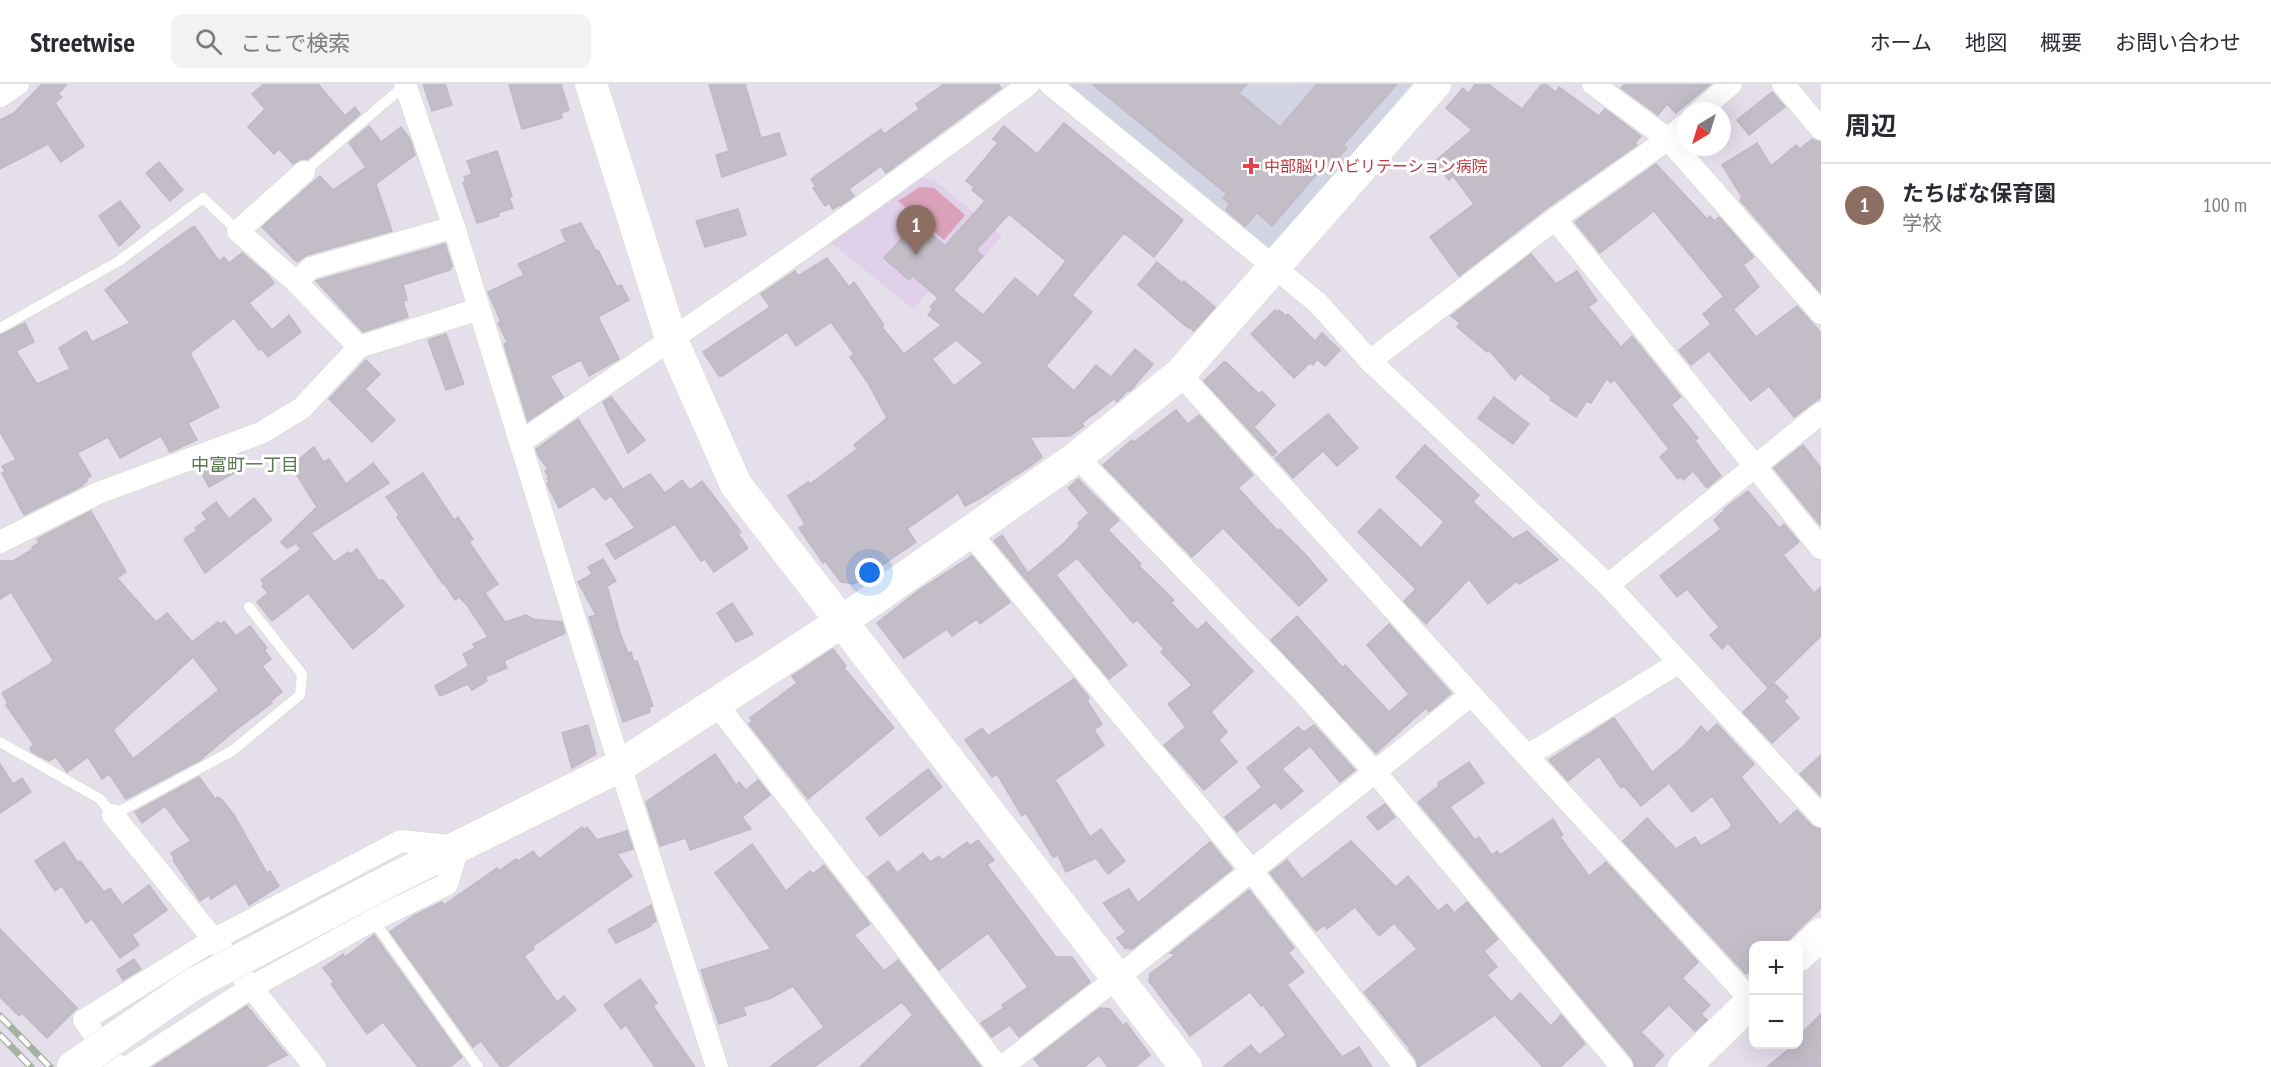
<!DOCTYPE html>
<html lang="ja">
<head>
<meta charset="utf-8">
<style>
	body { margin:0; font-family:"PT Sans Narrow","Noto Sans JP",sans-serif; background:#f2f2f3; color:#2b2b33 }
	.controls { position:absolute; right:18px; bottom:18px; display:grid; overflow:hidden; border-radius:12px; box-shadow:0 6px 24px #0002 }
	.controls button { width:54px; height:54px; display:grid; place-items:center; padding:0; border:0; border-bottom:2px solid #e1e1e2; background:#fff; color:#2b2b33; font:30px sans-serif }
	.compass { position:absolute; left:1677px; top:18px; width:54px; height:54px; border-radius:50%; background:#fff; box-shadow:0 6px 24px #0002; rotate:218deg }
	.you { position:absolute; left:870px; top:489px; width:21px; height:21px; margin:-15px; border:4px solid #fff; border-radius:50%; background:#1a73e8; box-shadow:0 0 0 9px #1a73e833 }
	.badge { display:grid; place-items:center; width:39px; height:39px; border-radius:50%; background:#4c7f41; color:#fff; font-size:20px; font-weight:700 }
	.pin { position:absolute; translate:-50% -50px; filter:drop-shadow(0 2px 3px #0008) }
	.pin::after { content:''; position:absolute; top:32px; width:21px; height:18px; background:inherit; clip-path:polygon(0 0,100% 0,50% 100%) }
	.list { margin:0; padding:0; list-style:none }
	h2 { display:flex; justify-content:space-between; align-items:center; height:78px; margin:0; padding:0 24px; font-size:26px }
	h2 small { font-size:20px; font-weight:400; color:#7c7c81 }
	.list li { display:grid; grid-template-columns:39px 1fr auto; gap:18px; align-items:center; box-sizing:border-box; height:84px; padding:0 24px; border-top:2px solid #e1e1e2 }
	.list b { display:block; font-size:22px; white-space:nowrap }
	.list p { margin:0; font-size:20px; white-space:nowrap; color:#7c7c81 }
	.list em { font-size:20px; font-style:normal; color:#7c7c81 }
	.icon { flex:none; width:33px; height:33px; fill:none; stroke:currentColor; stroke-width:2; stroke-linecap:round; stroke-linejoin:round }
	.map { position:relative; flex:none; width:1821px; height:983px; overflow:hidden }
	header { display:flex; align-items:center; gap:36px; box-sizing:border-box; height:84px; padding:0 30px; background:#fff; border-bottom:2px solid #e1e1e2 }
	header strong { font-size:28px }
	nav { display:flex; gap:33px; margin-inline-start:auto; font-size:21px }
	.search { width:420px; height:54px; background:#f2f2f3; display:flex; align-items:center; gap:15px; box-sizing:border-box; padding:0 21px; border-radius:12px; color:#7c7c81; font-size:22px }
	main { display:flex }
	aside { flex:1; background:#fff }
	.map>svg:first-child { display:block }
	.education { fill:#e0d0ea }
	.medical { fill:#d2d4e4 }
	.green { fill:#dba1b8 }
	.building { fill:#c3bdc7; stroke:#c0b8c6; stroke-width:1.5; fill-rule:evenodd }
	.lines { fill:none; stroke-linecap:round; stroke-linejoin:round }
	.lane-casing { stroke:#d7e1d4; stroke-width:12 }
	.street-casing { stroke:#d7e1d4; stroke-width:24 }
	.secondary-casing { stroke:#d7e1d4; stroke-width:33 }
	.lane { stroke:#fff; stroke-width:10 }
	.street { stroke:#fff; stroke-width:22 }
	.secondary { stroke:#fff; stroke-width:32 }
	.rail-casing { stroke:#a5b3a2; stroke-width:7 }
	.rail { stroke:#fff; stroke-width:4.5; stroke-dasharray:14; stroke-linecap:butt }
	.secondary-bridge-casing { stroke:#d7e1d4; stroke-width:33; stroke-linecap:butt }
	.secondary-bridge { stroke:#fff; stroke-width:32 }
	.health-dot { fill:#e0444e; stroke:#fff; stroke-width:2 }
	.labels { text-anchor:middle; dominant-baseline:central; stroke-width:6; stroke-linejoin:round; paint-order:stroke }
	.health-label { font-size:16px; fill:#be3a42; stroke:#fff; text-anchor:start }
	.neighbourhood-label { font-size:18px; fill:#597650; stroke:#fff }
</style>
</head>
<body>
<header>
<strong>Streetwise</strong>
<div class="search"><svg class="icon" aria-label="search" viewBox="0 0 24 24"><circle cx="10" cy="10" r="6"/><path d="M15 15l6 6"/></svg>ここで検索</div>
<nav><a>ホーム</a><a>地図</a><a>概要</a><a>お問い合わせ</a></nav>
</header>
<main>
<div class="map">
<svg width="1821" height="983" viewBox="0 0 1821 983">
	<rect width="100%" height="100%" fill="#e5dfeb"/>
	<!-- education -->
	<polygon class="education" points="920,94 933,95 1002,152 963,197 948,185 913,225 829,157"/>
	<!-- medical -->
	<polygon class="medical" points="1059,0 1412,0 1272,164 1264,165"/>
	<!-- green -->
	<polygon class="green" points="920,103 934,104 965,131 944,156 898,117"/>
	<!-- building -->
	<g class="building">
		<polygon points="42,0 67,0 58,10 62,13 55,19 84,62 61,78 48,60 0,85 0,36 14,29"/>
		<polygon points="264,0 318,0 345,32 355,23 360,30 308,75 301,75 293,80 279,65 274,70 248,43 265,25 252,10"/>
		<polygon points="423,0 445,0 452,21 432,27"/>
		<polygon points="509,0 561,0 569,26 561,29 562,34 522,45"/>
		<polygon points="709,0 745,0 761,54 779,49 786,71 722,93 716,71 729,67"/>
		<polygon points="944,0 998,0 1001,4 886,89 881,82 849,105 854,112 840,122 839,121 833,125 829,119 825,122 813,104 816,103 811,95 881,45 884,50 919,25 916,20"/>
		<polygon points="1092,0 1247,0 1239,9 1280,43 1317,0 1397,0 1343,61 1347,64 1333,79 1330,75 1272,142 1257,129 1245,142 1226,126 1230,120 1223,114 1227,110"/>
		<polygon points="1475,0 1488,0 1522,25 1542,0 1545,0 1556,8 1559,3 1599,32 1605,25 1641,52 1635,59 1637,61 1547,124 1459,192 1430,153 1474,120 1453,92 1449,96 1434,78 1472,46 1446,24 1463,4 1469,10"/>
		<polygon points="1625,0 1710,0 1676,29 1667,20 1658,31 1621,4"/>
		<polygon points="1772,8 1785,23 1749,51 1737,36"/>
		<path d="M1064,39L1183,136L1154,173L1124,149L1072,211L1092,228L1046,282L1074,307L1096,281L1111,293L1135,265L1153,280L1130,307L1128,306L1117,318L1114,315L1082,339L1084,342L1070,352L1030,353L1042,373L1032,381L982,413L965,422L958,409L907,445L916,458L854,500L841,498L825,477L823,479L799,444L805,440L788,412L808,398L810,400L857,365L854,361L887,334L868,299L850,273L854,270L831,238L796,262L787,248L722,292H719L703,268L770,223L761,210L795,187L798,192L827,174L849,203L854,198L884,241L881,242L904,270L941,241L928,231L933,225L930,223L938,214L913,192L909,196L884,174L917,137L945,162L985,117L972,106L974,103L966,97L998,59L993,55L1004,42L1037,70ZM1009,130L1066,177L1038,213L1015,194L983,231L953,206L983,172L976,166ZM956,256L983,279L954,302L932,275Z"/>
		<polygon points="369,42 381,58 401,43 410,55 415,71 376,100 392,147 307,171 297,178 262,143 320,92 333,106 366,83 349,59"/>
		<polygon points="1812,55 1821,58 1821,209 1740,116 1742,113 1722,81 1757,59 1771,82 1796,61 1800,65"/>
		<polygon points="497,67 512,112 509,113 513,124 498,129 499,132 477,139 463,99 466,98 464,93 472,90 467,77"/>
		<polygon points="159,78 183,106 170,117 146,89"/>
		<polygon points="1656,80 1707,135 1710,132 1714,137 1719,133 1754,173 1743,181 1759,203 1734,225 1654,127 1600,169 1575,138"/>
		<polygon points="120,117 140,143 119,162 99,132"/>
		<polygon points="738,125 746,151 705,163 696,137"/>
		<polygon points="581,139 596,167 598,166 617,203 621,201 629,216 598,233 619,275 589,292 581,276 550,292 563,313 528,337 504,260 507,258 498,239 501,238 488,208 524,191 518,180 566,158 561,146"/>
		<polygon points="192,143 195,143 219,177 224,173 229,179 242,169 268,191 274,199 249,219 272,246 289,231 301,248 268,273 261,264 259,266 234,234 190,269 219,323 188,339 197,356 170,368 161,352 120,374 108,353 77,369 91,392 86,395 87,397 80,403 24,431 2,389 5,387 2,382 16,376 0,348 0,251 25,239 34,258 16,267 37,300 70,285 59,264 86,247 92,258 130,239 105,206"/>
		<polygon points="445,160 452,182 450,186 403,201 407,216 403,217 408,233 363,248 316,197"/>
		<polygon points="1531,170 1556,200 1577,187 1597,217 1588,223 1621,263 1632,252 1681,313 1671,321 1698,354 1695,357 1721,392 1707,404 1693,387 1683,396 1681,393 1678,395 1660,373 1669,365 1614,295 1611,299 1607,294 1591,319 1587,317 1576,333 1550,316 1552,314 1520,289 1515,296 1489,266 1487,268 1457,243 1460,239 1451,232"/>
		<polygon points="1157,178 1182,199 1184,197 1215,223 1194,247 1189,243 1188,244 1138,201"/>
		<polygon points="1723,213 1756,253 1797,222 1821,249 1821,313 1794,333 1769,302 1751,317 1709,267 1691,281 1679,266 1711,240 1703,230"/>
		<polygon points="1275,226 1277,228 1279,226 1286,232 1288,230 1315,257 1322,249 1340,266 1325,282 1317,275 1313,281 1310,279 1294,294 1251,250"/>
		<polygon points="446,250 464,300 446,306 428,256"/>
		<polygon points="366,276 380,290 365,305 395,336 372,358 329,315"/>
		<polygon points="1224,278 1226,278 1259,310 1262,307 1275,321 1254,343 1277,368 1273,372 1204,297"/>
		<polygon points="611,313 645,356 628,369 603,318"/>
		<polygon points="1494,313 1529,340 1513,360 1478,334"/>
		<polygon points="1176,326 1188,340 1199,331 1253,391 1238,404 1278,447 1280,445 1305,470 1327,496 1299,522 1223,444 1192,473 1103,381 1132,356 1134,358"/>
		<polygon points="1328,330 1358,364 1337,382 1323,367 1293,394 1275,374"/>
		<polygon points="578,335 622,404 605,416 594,402 559,424 547,400 549,398 547,395 549,394 545,387 548,385 539,373 536,365"/>
		<polygon points="1425,361 1479,411 1473,418 1513,455 1527,447 1558,476 1519,500 1517,497 1488,520 1469,495 1426,540 1404,517 1416,505 1358,448 1380,425 1421,464 1444,438 1396,393"/>
		<polygon points="1803,361 1821,384 1820,441 1774,384"/>
		<polygon points="314,363 323,378 329,375 346,400 373,379 389,399 311,449 334,478 348,468 350,470 357,465 378,496 383,496 404,522 353,565 308,509 272,537 257,518 268,509 262,502 264,500 261,496 301,465 296,459 287,464 281,458 317,423 291,382"/>
		<polygon points="237,372 243,384 209,403 200,386"/>
		<polygon points="423,389 454,436 458,433 473,455 469,458 498,500 485,509 505,538 526,531 533,535 562,538 565,549 504,577 507,584 485,593 487,597 472,606 468,600 440,612 435,602 469,582 463,570 475,564 473,560 488,553 467,521 459,513 455,516 444,499 443,500 397,433 399,431 386,413"/>
		<polygon points="650,390 665,409 682,396 690,406 702,397 741,448 738,450 748,464 714,488 705,475 701,477 675,440 615,475 606,460 635,444 611,412"/>
		<polygon points="1078,395 1119,436 1108,446 1141,480 1139,482 1174,516 1171,519 1197,546 1206,538 1253,587 1211,628 1227,648 1219,656 1237,678 1204,706 1164,661 1186,643 1168,620 1192,601 1161,568 1164,565 1137,536 1133,539 1077,474 1056,491 1127,581 1109,595 994,457 1002,451 1028,489 1064,459 1080,442 1078,439 1089,429 1068,404"/>
		<polygon points="1748,407 1779,444 1784,440 1799,458 1783,471 1814,509 1821,503 1821,552 1768,604 1728,559 1722,565 1710,551 1719,543 1687,505 1677,513 1660,492 1721,445 1714,436 1725,426 1724,425"/>
		<polygon points="254,414 272,436 205,489 184,455 197,446 195,444 207,435 202,429 216,418 229,435"/>
		<path d="M91,427L126,488L117,494L156,538L167,529L192,558L218,538L221,540L224,537L236,552L250,542L267,564L264,566L271,575L262,582L282,608L271,617L272,619L237,645L200,676L126,715L109,690L102,695L88,673L67,688L56,673L49,677L32,668L30,664L34,661L6,621L8,619L2,609L50,580L53,576L11,508L0,515V477H13L33,465L32,463L39,459L37,455ZM193,573L219,606L133,675L113,646Z"/>
		<polygon points="972,472 1010,518 980,540 977,535 952,552 947,545 904,574 877,539 919,506"/>
		<polygon points="603,475 616,497 607,502 620,549 628,569 631,568 634,578 637,577 653,622 649,623 650,628 623,638 589,533 596,531 578,498 592,490 588,483"/>
		<polygon points="732,519 753,550 736,558 717,529"/>
		<polygon points="1297,532 1343,584 1345,581 1389,628 1409,610 1367,561 1389,540 1451,609 1429,628 1426,624 1376,669 1271,556"/>
		<polygon points="833,565 846,582 844,584 894,644 808,715 749,640 752,637 750,634 797,599 792,592"/>
		<polygon points="1074,595 1088,612 1089,615 1087,617 1102,640 1094,646 1104,661 1055,696 1090,753 1101,745 1125,777 1108,790 1096,774 1066,788 1058,771 1053,773 1026,729 1022,732 997,690 992,693 965,656 982,644 988,652"/>
		<polygon points="1774,599 1788,613 1784,617 1799,634 1772,659 1743,628"/>
		<polygon points="1614,634 1652,688 1685,661 1701,642 1707,649 1717,640 1754,680 1741,693 1780,741 1797,726 1812,742 1821,745 1821,824 1783,861 1754,861 1754,883 1746,890 1623,757 1647,734 1676,765 1695,753 1701,762 1731,744 1730,743 1732,741 1712,712 1692,728 1669,699 1641,722 1624,702 1621,704 1599,672 1568,697 1549,676"/>
		<polygon points="588,641 596,670 572,684 562,649"/>
		<polygon points="1314,641 1355,686 1340,698 1310,662 1282,685 1303,707 1281,725 1275,718 1237,748 1225,733 1262,703 1247,684 1298,643 1304,648"/>
		<polygon points="715,670 736,701 739,698 746,706 758,696 770,711 742,733 751,745 690,766 686,754 660,762 646,718"/>
		<polygon points="1821,671 1821,712 1800,690"/>
		<polygon points="1469,678 1484,699 1450,723 1475,756 1479,753 1492,771 1497,767 1500,771 1553,735 1563,751 1560,753 1589,792 1606,778 1698,878 1682,894 1710,921 1701,930 1707,936 1695,947 1669,921 1641,948 1664,971 1653,983 1635,983 1632,974 1418,718 1439,702 1438,699"/>
		<polygon points="0,680 13,700 22,694 31,708 0,729"/>
		<polygon points="928,685 942,703 880,752 866,734"/>
		<polygon points="199,693 215,715 218,713 222,716 234,731 267,789 270,787 279,802 249,821 236,799 211,815 209,811 200,817 173,776 175,775 171,769 191,757 165,722 142,739 135,728"/>
		<polygon points="1385,720 1395,733 1378,746 1367,733"/>
		<polygon points="582,743 584,746 587,743 597,756 627,747 633,765 617,770 632,792 532,863 534,865 524,872 557,918 564,912 576,926 506,983 501,983 481,957 473,963 390,848 413,832 442,818 444,821 497,784 499,787 516,775 518,777 533,767 539,775"/>
		<polygon points="978,756 994,776 987,781 1046,860 1056,873 1072,873 1090,898 1019,953 1010,941 992,953 981,939 1004,924 1002,921 1028,903 988,849 939,886 868,793 888,777 897,789 923,769 930,778 939,772 942,776 967,758 970,762"/>
		<polygon points="1351,757 1396,803 1408,792 1438,827 1447,820 1454,829 1467,818 1498,855 1484,867 1497,883 1487,891 1511,918 1520,909 1551,942 1561,931 1585,960 1560,983 1543,983 1495,931 1418,983 1416,975 1409,966 1410,965 1364,908 1417,865 1394,839 1379,852 1355,823 1327,845 1324,841 1316,847 1270,789 1287,776 1302,795"/>
		<polygon points="64,758 78,779 80,777 104,808 110,804 122,821 149,801 167,826 132,851 139,861 120,874 92,835 86,839 62,802 55,807 35,777"/>
		<polygon points="1210,758 1232,785 1132,865 1125,864 1117,854 1126,848 1103,819 1129,805 1138,819"/>
		<polygon points="752,760 786,807 810,787 813,790 824,781 870,840 854,851 884,887 898,876 981,983 860,983 913,931 902,918 814,983 770,983 824,943 793,902 771,914 743,923 746,931 719,940 701,886 771,865 715,789"/>
		<polygon points="1249,806 1294,864 1288,869 1304,888 1287,901 1342,973 1359,963 1372,983 1223,983 1251,961 1259,971 1286,951 1263,921 1261,922 1250,908 1190,952 1149,897 1150,890 1176,870 1170,869"/>
		<polygon points="651,821 656,837 650,840 651,842 616,859 608,846"/>
		<polygon points="0,845 77,924 47,954 22,929 19,932 0,913"/>
		<polygon points="374,851 462,973 450,983 418,983 383,938 367,950 331,900 334,898 323,884 343,870 345,873"/>
		<polygon points="134,875 141,885 123,896 117,886"/>
		<polygon points="640,895 657,919 653,922 695,983 655,983 626,941 621,945 604,921"/>
		<polygon points="247,922 287,971 264,983 153,983"/>
		<polygon points="1100,924 1110,925 1123,942 1126,939 1150,971 1135,983 1108,983 1099,971 1084,983 1041,983 1034,975"/>
		<polygon points="1821,930 1821,983 1767,983 1795,960 1798,960 1798,953"/>
	</g>
	<g class="lines">
		<defs>
			<g id="lane">
				<polyline points="304,88 405,1"/>
				<polyline points="0,244 119,177 203,114 238,147"/>
				<polyline points="0,658 100,715 113,731 232,667 300,611 302,590 249,523"/>
				<polyline points="373,836 478,983"/>
			</g>
			<g id="street">
				<polyline points="405,0 454,143 620,682 717,983"/>
				<polyline points="1050,0 1318,219 1370,277 1608,501 1821,732"/>
				<polyline points="1593,0 1668,55 1821,229"/>
				<polyline points="1783,0 1821,45"/>
				<polyline points="0,12 18,0"/>
				<polyline points="1700,27 1731,0"/>
				<polyline points="304,88 238,147 296,198 359,263"/>
				<polyline points="1555,135 1821,464"/>
				<polyline points="296,198 311,184 454,143"/>
				<polyline points="1370,277 1555,135 1668,55 1686,40"/>
				<polyline points="1180,290 1527,672 1752,917"/>
				<path d="M522,357C693,241 864,125 1029,0"/>
				<polyline points="1077,373 1300,605 1375,688 1622,983"/>
				<polyline points="969,448 1242,775 1405,983"/>
				<polyline points="0,458 98,409 261,349 302,324 359,263 479,225"/>
				<polyline points="1608,501 1821,329"/>
				<polyline points="717,621 998,983"/>
				<polyline points="1527,672 1678,579"/>
				<polyline points="113,731 223,867"/>
				<polyline points="243,893 315,983"/>
				<polyline points="117,983 84,936 213,856 401,757 458,763 447,800 373,836 252,903 128,983"/>
				<polyline points="1002,983 1117,894 1471,611"/>
			</g>
			<g id="secondary">
				<polyline points="591,0 671,254 736,401 1186,983"/>
				<polyline points="389,797 620,682 841,538 1077,373 1180,290 1435,0"/>
				<polyline points="1798,872 1821,850"/>
				<polyline points="1684,983 1754,915"/>
			</g>
		</defs>
		<!-- lane casing -->
		<use href="#lane" class="lane-casing"/>
		<!-- street casing -->
		<use href="#street" class="street-casing"/>
		<!-- secondary casing -->
		<use href="#secondary" class="secondary-casing"/>
		<!-- lane -->
		<use href="#lane" class="lane"/>
		<!-- street -->
		<use href="#street" class="street"/>
		<!-- secondary -->
		<use href="#secondary" class="secondary"/>
		<defs>
			<g id="rail">
				<polyline points="0,932 50,983"/>
				<polyline points="0,951 31,983"/>
			</g>
		</defs>
		<!-- rail casing -->
		<use href="#rail" class="rail-casing"/>
		<!-- rail -->
		<use href="#rail" class="rail"/>
		<defs>
			<polyline id="secondary-bridge" points="73,983 192,901 389,797"/>
		</defs>
		<!-- secondary-bridge casing -->
		<use href="#secondary-bridge" class="secondary-bridge-casing"/>
		<!-- secondary-bridge -->
		<use href="#secondary-bridge" class="secondary-bridge"/>
	</g>
	<!-- markers -->
	<path class="health-dot" d="M1248 73h6v6h6v6h-6v6h-6v-6h-6v-6h6z"/>
	<g class="labels">
		<!-- health labels -->
		<g class="health-label">
			<text x="1264" y="82">中部脳リハビリテーション病院</text>
		</g>
		<!-- neighbourhood labels -->
		<g class="neighbourhood-label">
			<text x="245" y="380">中富町一丁目</text>
		</g>
	</g>
</svg>
<div class="controls">
<button>+</button>
<button>−</button>
</div>
<svg class="compass" viewBox="-18 -18 36 36"><path d="M0-13l5 13h-10z" fill="#e53935"/><path d="M0 13l5-13h-10z" fill="#7c7c81"/></svg>
<div class="you"></div>
<div class="pin badge" style="left:916px;top:171px;background:#8d6e63">1</div>
</div>
<aside>
<h2>周辺<small></small></h2>
<ul class="list">
<li><span class="badge" style="background:#8d6e63">1</span><div><b>たちばな保育園</b><p>学校</p></div><em>100 m</em></li>
</ul>
</aside>
</main>
</body>
</html>
